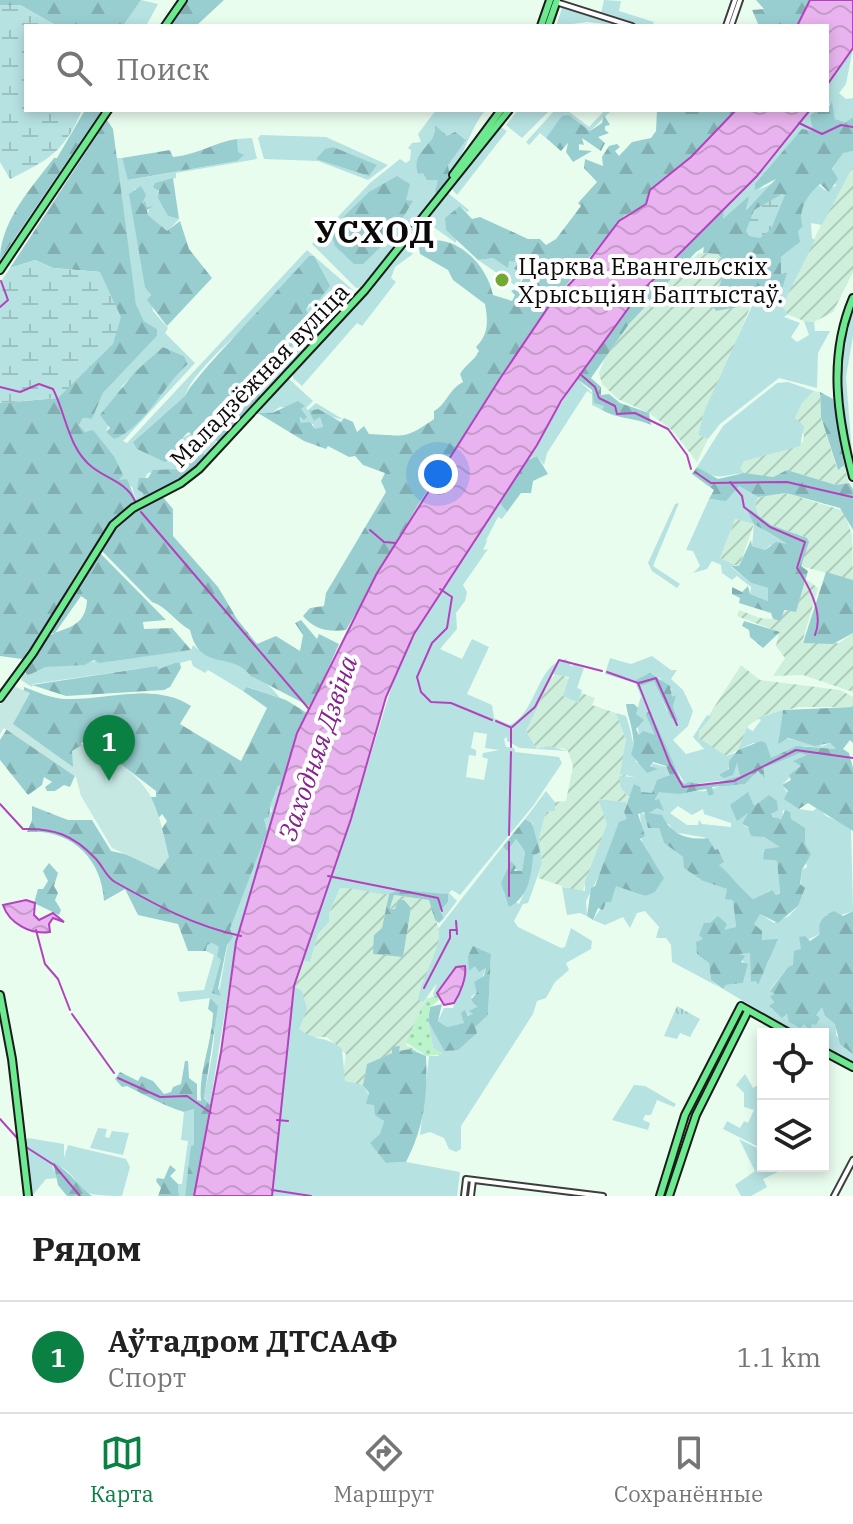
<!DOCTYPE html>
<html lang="ru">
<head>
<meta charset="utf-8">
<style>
	body { margin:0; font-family:"IBM Plex Serif",serif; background:#f6f6f6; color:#222 }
	.controls { position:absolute; right:24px; bottom:24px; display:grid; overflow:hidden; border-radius:0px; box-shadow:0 4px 12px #0003 }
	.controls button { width:72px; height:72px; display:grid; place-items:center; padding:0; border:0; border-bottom:2px solid #e0e0e0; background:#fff; color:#222; font:40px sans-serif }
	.you { position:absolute; left:438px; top:474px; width:28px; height:28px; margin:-20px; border:6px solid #fff; border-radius:50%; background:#1a73e8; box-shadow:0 0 0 12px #1a73e833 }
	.badge { display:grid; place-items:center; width:52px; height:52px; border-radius:50%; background:#0b8043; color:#fff; font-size:26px; font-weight:700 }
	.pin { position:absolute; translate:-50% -66px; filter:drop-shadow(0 2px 4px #0008) }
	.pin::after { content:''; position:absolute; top:42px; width:28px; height:24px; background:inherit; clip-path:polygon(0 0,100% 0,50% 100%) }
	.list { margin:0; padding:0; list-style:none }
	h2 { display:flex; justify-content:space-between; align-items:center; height:104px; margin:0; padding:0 32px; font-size:34px }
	h2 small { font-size:26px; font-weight:400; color:#767676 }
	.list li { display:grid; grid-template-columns:52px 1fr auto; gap:24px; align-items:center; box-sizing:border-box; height:112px; padding:0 32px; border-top:2px solid #e0e0e0 }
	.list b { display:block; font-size:30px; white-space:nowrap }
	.list p { margin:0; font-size:26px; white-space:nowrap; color:#767676 }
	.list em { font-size:26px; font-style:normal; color:#767676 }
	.icon { flex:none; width:44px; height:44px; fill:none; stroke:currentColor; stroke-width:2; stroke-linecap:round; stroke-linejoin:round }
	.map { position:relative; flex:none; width:853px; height:1196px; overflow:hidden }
	.search { position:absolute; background:#fff; box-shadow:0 4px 12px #0003; left:24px; right:24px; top:24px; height:88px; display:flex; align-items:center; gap:20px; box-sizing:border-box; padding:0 28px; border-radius:0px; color:#767676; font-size:30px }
	.sheet { height:216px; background:#fff }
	nav { display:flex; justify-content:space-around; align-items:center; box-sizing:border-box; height:112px; border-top:2px solid #e0e0e0; background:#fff; font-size:22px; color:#767676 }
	nav a { display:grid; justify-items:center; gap:4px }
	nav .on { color:#0b8043 }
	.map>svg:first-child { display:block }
	.farmland { fill:url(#farmland-furrows) }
	.grass { fill:#b7e2e2; fill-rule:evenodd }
	.forest { fill:url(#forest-firs) }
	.wetland { fill:url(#wetland-marsh) }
	.sand { fill:url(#sand-dots) }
	.park { fill:url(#park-tufts) }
	.pitch { fill:#c5e8e3 }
	.water { fill:url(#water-waves); stroke:#b243bd; stroke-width:2 }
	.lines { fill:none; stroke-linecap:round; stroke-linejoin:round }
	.stream { stroke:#b243bd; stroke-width:2 }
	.minor-casing { stroke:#3d3d3d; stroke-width:8 }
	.major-casing { stroke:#1b1b1b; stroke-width:10 }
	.minor { stroke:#fff; stroke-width:4 }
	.major { stroke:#6de98f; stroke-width:6 }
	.poi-dot { fill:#72a932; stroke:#fff; stroke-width:3 }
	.labels { text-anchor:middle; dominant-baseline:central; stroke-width:8; stroke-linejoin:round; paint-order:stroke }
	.poi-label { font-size:24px; fill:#0a0a0a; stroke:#fff; text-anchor:start }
	.street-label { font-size:24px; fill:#0a0a0a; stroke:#fff }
	.water-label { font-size:26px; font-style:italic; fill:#87228c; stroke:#fff }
	.district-label { font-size:32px; font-weight:bold; letter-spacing:2px; fill:#0a0a0a; stroke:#fff }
</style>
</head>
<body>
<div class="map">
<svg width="853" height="1196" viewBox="0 0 853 1196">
	<defs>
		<pattern id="farmland-furrows" width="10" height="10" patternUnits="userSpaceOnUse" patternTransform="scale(2)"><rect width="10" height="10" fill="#cdefdb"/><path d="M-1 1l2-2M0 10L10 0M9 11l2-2" fill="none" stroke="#afccbb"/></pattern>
		<pattern id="forest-firs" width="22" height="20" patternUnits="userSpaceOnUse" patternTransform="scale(2)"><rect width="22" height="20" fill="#99ced1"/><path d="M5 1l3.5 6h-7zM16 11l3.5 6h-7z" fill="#82b0b2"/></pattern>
		<pattern id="wetland-marsh" width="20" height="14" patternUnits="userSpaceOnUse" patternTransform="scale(2)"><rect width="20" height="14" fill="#b7e2e2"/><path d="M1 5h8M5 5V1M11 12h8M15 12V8" fill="none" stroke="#9cc1c1"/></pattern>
		<pattern id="sand-dots" width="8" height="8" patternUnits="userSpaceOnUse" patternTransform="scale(2)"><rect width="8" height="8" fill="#bbf3cb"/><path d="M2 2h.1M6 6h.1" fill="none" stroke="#9fcfad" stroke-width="1.8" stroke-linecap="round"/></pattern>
		<pattern id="park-tufts" width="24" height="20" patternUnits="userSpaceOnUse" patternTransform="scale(2)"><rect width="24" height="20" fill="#b7e2e2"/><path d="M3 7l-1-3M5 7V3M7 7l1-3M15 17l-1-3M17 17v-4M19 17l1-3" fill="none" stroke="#9cc1c1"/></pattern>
		<pattern id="water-waves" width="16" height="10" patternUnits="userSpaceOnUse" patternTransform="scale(2)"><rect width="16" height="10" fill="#e8b3ee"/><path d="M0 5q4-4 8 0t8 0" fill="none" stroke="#c699cb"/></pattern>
	</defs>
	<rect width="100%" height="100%" fill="#e9fdef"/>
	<!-- farmland -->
	<g class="farmland">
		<polygon points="853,166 853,272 833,312 814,322 804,321 784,313 783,303 839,188"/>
		<polygon points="699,253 718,254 727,265 712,305 740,302 746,298 752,302 721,382 704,412 698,435 708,439 697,462 673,431 649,413 618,399 602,384 599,373 605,358 629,324 661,287"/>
		<polygon points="814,391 820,392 821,417 836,466 845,468 849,483 836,485 787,470 773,477 747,475 739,468 744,461 803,442 804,435 795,418 802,403"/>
		<polygon points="786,493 844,511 852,535 853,580 800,566 807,538 771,525 759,516 755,505 758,497"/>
		<polygon points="735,519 754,524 739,567 720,558"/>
		<polygon points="806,579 818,588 802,643 839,643 853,633 853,692 803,675 773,676 785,658 776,646 779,632 737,616 739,610 760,618 781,620 783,611 796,611"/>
		<polygon points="741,665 760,680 840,690 853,697 853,707 799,707 765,715 749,725 738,750 726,756 707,746 699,738 699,731"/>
		<polygon points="557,672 569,679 563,696 578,703 581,693 595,698 592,705 616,713 626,740 625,793 631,799 627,802 598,799 607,824 582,893 538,878 542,864 539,838 546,812 555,811 555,802 566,801 573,766 568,751 563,748 537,749 526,731 547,683"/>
		<polygon points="356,887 389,894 382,929 374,935 374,954 403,956 411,909 390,908 394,895 429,900 441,935 425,997 429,998 406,1045 418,1051 393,1053 367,1064 363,1085 354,1085 345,1081 343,1074 346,1054 327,1037 308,1037 299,1029 302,991 294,986 301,960 310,962 318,934 329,922 329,913 340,888"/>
	</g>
	<!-- grass -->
	<g class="grass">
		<polygon points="141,0 158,4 146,26 123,26"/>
		<polygon points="604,0 621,1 619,11 654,22 652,26 637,26 601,14"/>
		<polygon points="563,5 624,26 587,22 556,26"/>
		<polygon points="853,48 846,84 839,93 846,99 853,98 853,117 847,122 835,119 832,102 827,106 827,85"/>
		<path d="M436,110L484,112C468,132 462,163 444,186L450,176L448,165L465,138L447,136L437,130L418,161L423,173L438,180L439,195L363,287L356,288L312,244L370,183L400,159L406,163L410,160L411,150L408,148L412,143L421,142L418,134Z"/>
		<polygon points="518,110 550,110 522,138 506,125"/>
		<polygon points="555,110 567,110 589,127 605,110 612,110 590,131 569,115 546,138 540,133 529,145 526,142"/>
		<polygon points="810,110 816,110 810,116 814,131 759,190 776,181 744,211 722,221 724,209 757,176"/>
		<polygon points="501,127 507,131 457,195 450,187"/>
		<polygon points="261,135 326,137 388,165 368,180 318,161 264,159 258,138"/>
		<path d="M252,138L257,159L176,173V178L155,183L168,216L179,219L167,232L148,215L149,207L143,205V197L134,188L153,311L168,328L165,333L195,363L123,441L127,443L307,250L353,290L352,301L261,396L258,394L243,410L240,407L314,320L306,310L326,292C301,302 271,310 249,325C235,334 187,380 186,395L133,442L178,448C184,432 188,437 201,429L213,437L226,423L228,425L206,456L203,453L181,469L148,473L144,480V499L137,503L132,487L119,480L114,456L93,431L85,432L79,425L83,418L92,419L103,393L157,336V329L144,321L136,304L114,158H122L129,180L237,161V139ZM163,347L184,356L188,364C162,384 148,425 114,439L106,432L122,386Z"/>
		<path d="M853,151V166L822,225L811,223L812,238L815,240L782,306L788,314L784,317L800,323L791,337L797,342L809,335L804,321L814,322L815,331H830L818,353L817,388L779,378L720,424L708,439L698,435L704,412L752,306L746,298L758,289L763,293L777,290L778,295L787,273L781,274V257L796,245L797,231L803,225C798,211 806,195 817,184L825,190L836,186L832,170L843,152Z"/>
		<polygon points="448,193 469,210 467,212 460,206 456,243 425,221"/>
		<polygon points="403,247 413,254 395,267 391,278 396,282 362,326 357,323 302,386 293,378 293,372"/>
		<polygon points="493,258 501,263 515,259 519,262 521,284 516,286 478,260"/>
		<polygon points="853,304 853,336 846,377 853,467 839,393 841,355"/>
		<polygon points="288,378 313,401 306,408 308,410 316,403 344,420 309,411 314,420 320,417 323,427 315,430 313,424 301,423 301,409 280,407 272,413 257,414 256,411"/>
		<polygon points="577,379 605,405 602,410 592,405 592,394 587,391 547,453 544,465 537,456 525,460"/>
		<path d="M788,382L814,391L802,403L795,418L804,426L800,446L744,461L740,468L744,473C723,475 716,482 697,467L723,426L777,383Z"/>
		<polygon points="739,486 758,497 755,505 759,516 751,510 765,531 787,544 770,545 765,550 752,546 754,524 735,519 720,558 735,565 731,567 751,583 768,588 768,601 750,594 751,587 737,576 732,580 722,573 721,565 712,561 707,569 693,573 700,566 693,551 686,550 709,499 714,500"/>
		<path d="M499,502L507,512L502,519L498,517L485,542L488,539L483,550L488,549L463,585L467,592L465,601L456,613L457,629L440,649L462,659L472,639L489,647L467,694L492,705L494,718L510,725C537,712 537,663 566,659L572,667L573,664L584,668L577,688L582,690L578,703L563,696L569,677L553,674L526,731L537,749L548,746L568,751L520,748L507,741V737L504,739L506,747L514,748L515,752L559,757L562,763L533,806L460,895L452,890L449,893L457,901L444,918L440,911L448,902V894C428,893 409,892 390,894C376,895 356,887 340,888L329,913V922L318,934L310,962L301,960L351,819L394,679L421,621ZM474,732L487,734L485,748L499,750L483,753L482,757L488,759L484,780L466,777L469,755L476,756V750L471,748Z"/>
		<polygon points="679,503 653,566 680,584 677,588 652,571 648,563 675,504"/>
		<path d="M193,645C205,656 214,656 228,661C247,668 268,682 280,698L248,687L243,691L208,670L205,673L193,666L191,660L159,669L157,666L144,668L33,684L32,687L21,680L25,670L27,676L46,667L191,650Z"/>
		<polygon points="652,656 671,670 677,670 671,679 683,690 693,711 688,726 673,740 686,754 704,749 693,737 707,715 711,717 699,731 699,738 726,756 735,753 724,778 737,763 741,774 736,779 686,785 672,762 651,713 655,735 639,735 636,714 641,696 637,687 654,680 667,711 677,718 669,692 672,689 666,687 660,678 648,675 635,683 605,674 610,658 631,664"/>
		<polygon points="783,710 779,737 823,746 830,743 836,749 803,746 770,759 766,743 753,743 738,750 747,728 753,731 761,720 758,718"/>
		<path d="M616,713L626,716C632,733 634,748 636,762L652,767L651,763L670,768V775L656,784L652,794L641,797L636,787L629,797L621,788L619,776L635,777L620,774L626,740Z"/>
		<path d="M800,752L807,755L801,760L802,765L782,785L799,809L813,811L818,807L826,816L851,827L853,911L824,921L820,934L807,940L794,966L788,967L770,990L776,994L771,1009L811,1024L816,1015L817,991L823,993L839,1019L835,1021L826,1015L824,1006L825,1016L836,1024V1035L853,1054V1063L823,1047V1034H799L723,989L726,985L743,983L747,968L738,953H750L768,964L770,953L754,924L759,913L774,923L789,916L798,906L802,870L807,867C803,848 807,832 790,819V812L783,810L782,818L778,819L771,815L777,801L754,806L739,799L734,809L735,813H748L743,825L781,847L769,860L777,861L780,892L776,895L771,890L753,899C739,887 731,875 718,865L720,859L708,838L672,832L670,825L649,814L659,792L707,791L723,785L745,784L758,771L765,779L764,768ZM678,806L692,815L703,809L704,814L731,823V827L702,824L699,820L698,825H687L670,813Z"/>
		<path d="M283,785L236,942L210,1105L204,1097C209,1067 221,1031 210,998L180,1002L177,992L204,990L214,955L206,951L207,945L212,943L219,947L222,960L215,987L218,990L220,987L230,930L264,819L272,811L270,803L278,786Z"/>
		<path d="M546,791L555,802V811L546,812L539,838L542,864L528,903L523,904L514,921L518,927L561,948L565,947L571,928L592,941L591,949L566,963L569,970L555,982L546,998L537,1001L533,1014L461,1126V1149L456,1152L449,1149L444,1138L430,1132L420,1135L429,1056H439L433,1048L428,1021L444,1051L488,1015L491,954L473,947L469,970L475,965L486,968L477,992L471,997L477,1008L470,1017L465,1011V1023L447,1027L438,1021L444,1008H453L466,975L456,967L438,995L435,998L433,994L437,983L423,1002L418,1000C421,978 444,944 438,929L503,846L507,850L515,838L525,852L522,871L518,874L516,869L508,873L504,894L519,904C533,878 533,853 533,823L525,819Z"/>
		<polygon points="598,799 627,802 624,812 628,819 586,901 587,916 580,913 567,915 562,887 585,891 585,882 607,824"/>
		<polygon points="640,811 659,828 664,843 683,857 703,881 728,889 726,895 734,900 736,927 726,931 710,923 702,930 704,939 699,948 709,963 711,980 719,987 672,962 671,945 666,938 656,938 659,927 645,911 637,913 630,928 623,917 605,925 593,920 616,885 645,896 658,868 642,846"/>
		<path d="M294,986L302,991L307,1009L299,1029C313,1041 328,1036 342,1049L345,1081L363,1085L384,1121L380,1135L386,1163L406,1162L460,1172L457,1196H272Z"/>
		<polygon points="745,1074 753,1088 763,1082 763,1149 723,1129 727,1121 740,1128 744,1121 748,1123 754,1110 744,1107 744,1093 736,1085"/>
		<polygon points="634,1085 645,1086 676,1104 674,1107 657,1100 651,1115 645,1115 643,1120 650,1123 648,1130 612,1120"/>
		<path d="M194,1109C202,1134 190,1171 185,1196H179L178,1184H182L188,1141L181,1140L184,1112Z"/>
		<polygon points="98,1128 107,1129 105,1137 109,1138 112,1131 129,1133 123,1155 90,1148"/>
		<path d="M28,1138L64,1144V1158L68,1145L126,1159L130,1167L122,1196C112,1196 91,1196 84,1191C75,1181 69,1166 52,1165L57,1178L46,1179L32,1196L24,1142Z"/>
		<polygon points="739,1139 763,1151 763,1166 781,1166 780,1171 763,1179 767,1187 751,1196 741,1196 735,1185 755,1171"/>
	</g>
	<!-- forest -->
	<g class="forest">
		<polygon points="0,0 141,0 123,26 57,26 20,5 0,5"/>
		<polygon points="188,0 224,0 196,26 169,26"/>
		<polygon points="756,0 810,0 797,26 759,26 752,10 764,9"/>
		<path d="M832,101L835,119L846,122L853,117V151L843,153L832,169L838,179L829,192L820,184C809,193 797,209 803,226L798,231L800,242L781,257V274L787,273L782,289L776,296V290L763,293L758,289L737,307L716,311L712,305L727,265L718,254L703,253L704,247L696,252L629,324L591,378L601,387V395L609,394L620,403L649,413L651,425C634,417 620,420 602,410L604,406L594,403L592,390L577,379L643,289L724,209L723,219L749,196L746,210L776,179L755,190V184L802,129L813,131L810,116L816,110H827Z"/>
		<path d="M85,110H102L0,260C0,222 31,188 54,158H57Z"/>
		<path d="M657,110H736L646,204L624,216L549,306L418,505L346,630C328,632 315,630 303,616L310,608L324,606L326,593L386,492L381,481L385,473L363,465L355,456L349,457L328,446L326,449L304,441L258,413H272L298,401L305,406L301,409L307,417L304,420L300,417L301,423L310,422L315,429L323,427L320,417L314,421L309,411L318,409L341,422L344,418L353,422L357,432L364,426L369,434C404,435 403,441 434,419V411C446,405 449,389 463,382L460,374C466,364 474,361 479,351L476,347C489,334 488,321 485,304L453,280L448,270L420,254L419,248L423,242C456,232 487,265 493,295L512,301L515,295L511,291L518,288L523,279L521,271L514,269L519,262L509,261L508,268L493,258L478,260L446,230L445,218L460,206L472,219L480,217L528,239H540L546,245L556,239L581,206L578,203L597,182L584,168L585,159L603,166L602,157L609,146L617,144L620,147L615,151L619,156L632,142L651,138L656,131Z"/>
		<polygon points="569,115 590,131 602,123 604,115 610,125 605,126 605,130 609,133 598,137 605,143 601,151 582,138 584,145 579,144 579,150 592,151 573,162 566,152 568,143 561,151 546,138 562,116"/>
		<path d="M107,120L113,129L136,304L144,321L157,329V336L103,393L92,419L83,418L79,425L85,432L93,430L114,456L123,475L119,480L127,479L137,503C95,529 57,609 31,652L22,659L0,656V403L58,398L100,272L53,268L35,260L10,268Z"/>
		<path d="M435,125L447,136L455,132L466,140L448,165L450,176L439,195L435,192L438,180H427L423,173L418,174C410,149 437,147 435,125Z"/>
		<path d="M237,139L238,152L244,155L237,161L128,180L122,158L170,150L173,157C197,155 215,142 237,139Z"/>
		<polygon points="333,147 377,165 369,176 316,159 325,149"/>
		<polygon points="397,176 410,184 406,200 413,201 391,237 363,264 354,264 335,246 330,230 369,192"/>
		<polygon points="173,178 179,219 168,216 158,198 159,191 153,187 155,183"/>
		<polygon points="141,186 146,195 142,204 145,201 147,207 153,206 147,210 148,215 167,231 180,221 189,249 212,278 167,326 147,300 151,295 145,287 129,194"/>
		<path d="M309,256H314L330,286L320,299L309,304L306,310L314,320L240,407L243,409L258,393L261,396L219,443L215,439L228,426L226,423L210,438L201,429L196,441L189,432C182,436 177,447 179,456L165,462L137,449L133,442L186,395C187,384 293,275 309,256Z"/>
		<path d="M163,347L184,356L188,364C164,384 146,427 114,439L106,432L110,428L100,415L135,372Z"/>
		<polygon points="820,392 833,399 845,469 843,466 838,470 821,417"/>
		<polygon points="203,453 206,456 188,476 144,499 143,493 137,489 139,478 148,478 153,470 180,469"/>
		<polygon points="537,456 548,474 533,481 531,493 521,493 507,512 499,502 525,461"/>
		<polygon points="697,467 718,479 744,473 773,477 787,470 836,485 849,483 853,489 853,530 840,508 786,493 758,497 739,486 726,501 709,499 714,490 692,474"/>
		<path d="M162,496L173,509V536L218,587L237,619L257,644L276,636L300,651L303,635L295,623L301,620L317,639L319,634L339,644L311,707L251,676C231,650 200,673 190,630C176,622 167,607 152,602L102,551C114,523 135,509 162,496Z"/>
		<polygon points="751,510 771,525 807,538 809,542 801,566 808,571 796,612 784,610 781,621 773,619 771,613 739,603 740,598 732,594 732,587 742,592 748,586 750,594 768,601 768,588 751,583 731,566 739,566 751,540 752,546 765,550 776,542 787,544 754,524 748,512"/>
		<path d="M100,553L166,620L143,622L144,629L172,628L191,650L99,663L94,660L84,665L46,667L27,676L25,670C31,662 39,643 47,637C63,627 86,629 87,600L81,596L55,633L48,634Z"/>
		<polygon points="826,572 853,580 853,633 833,644 803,643"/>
		<polygon points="744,621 780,632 763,648 750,637 749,630 742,626"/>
		<polygon points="175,663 180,663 181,668 170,687 164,690 66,696 32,685 144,668 157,666 159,669"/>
		<polygon points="650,673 670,686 672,697 676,695 673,706 678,721 671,718 654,681 637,687 636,680"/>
		<path d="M24,687C38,692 52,699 67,699C107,700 156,682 191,706L180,724L241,761L267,708L243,691L247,687L286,700L307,713L283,785L278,786L271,803L269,817L264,819L267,832L230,929L233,937L227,945L218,989L221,996L212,993L221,960L217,956L219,947L212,943L207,945L206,951H188L178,924L138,915L125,889L104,901C102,858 70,828 27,832L32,820V806L68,820H92L111,851L143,858L167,821L162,814L154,823L151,797H156V791L89,740L81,743L84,755L70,787L64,785L55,791H47L45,787L52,782L44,777L42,785L28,795L0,760V740L23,703Z"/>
		<path d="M626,704H634L638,708L636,714L644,720L636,729L639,735L643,731L655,735L646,715L649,710L651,713L681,780L685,784L689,782L708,785L740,776L737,763L733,775L724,778L719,775L729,769V761L738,750L761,741L766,743L771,758L797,746L836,749L830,743L815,746L788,738L778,744L783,710L853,707V743L850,740L843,749L849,753L853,768V831L808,803L799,809L784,799L788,791L782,785L791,780L789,775L801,766L793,761L807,755L800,753L764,768L765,779L758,771L745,784L712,787L714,794L709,796L706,789L679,794L659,792L655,800L659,799L664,811L657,808L649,813L662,815C670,833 686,841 708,838L715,850L718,849L724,862L719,865C731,875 739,887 753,899L772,890L776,895L780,893L777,861L763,859L765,849L780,847L764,837L751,836L748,827L742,824L748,813L737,821L730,805L748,792L754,806L769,795L777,801L778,810L771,814L773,817L781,819L785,810L790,812L791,819L805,828V844L811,854L802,870L800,884L805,888L798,906L778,923L760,914L754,924L762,931V940L778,939L758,985L756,981L751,982L750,953L739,954L745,956L741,962L748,964L743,983L726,985L723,989L711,980L709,963L697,954L696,942L703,939L699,935L704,923H710L718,916L727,924L724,930L736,927L733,900L725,899L727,889L703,881L684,868L683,857L664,843L659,828H648L644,812L638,814L645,836L640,839L664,878L655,892L645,896L616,886L611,902H606L603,910L598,908L593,920L587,916L591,888L595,886L619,822L627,819L624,812L634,784L640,787L641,792L652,793L657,780L670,775L666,766L653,762L650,766L658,769L647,773L631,754C638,739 628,720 626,704Z"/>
		<path d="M525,819L532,823L540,852L533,856C531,879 528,897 509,907L501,883L511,861L516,867L514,871H522L525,852L516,839L507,851L503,846Z"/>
		<polygon points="49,863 58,873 54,886 58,893 55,900 61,910 59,915 34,903 38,889 43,889 48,881 43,871"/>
		<polygon points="399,890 448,894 448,902 440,911 444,918 439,923 435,920 429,900 394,895 390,908 395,909 398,900 404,900 411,908 403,957 373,954 374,935 382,928 389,894"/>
		<path d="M834,911L843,916L853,911V1054L840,1044L835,1024L825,1016L822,1007L816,1015L820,1018L816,1025L812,1024L810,1030L804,1024L800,1028L789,1022L787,1014L782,1018L769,1006L774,1002L770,996L775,994L770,991L788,967L793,965L794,951L801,949L799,937L805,936L810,941L820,934C817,921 823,917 834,911Z"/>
		<polygon points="473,946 491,954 488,1015 475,1027 477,1033 458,1050 444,1051 428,1021 430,1007 442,1004 438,1021 447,1027 464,1023 461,1013 465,1010 468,1016 473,1014 469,1011 477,1007 471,1000 477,992 474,982 484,976 486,968 479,972 475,966 469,971 468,956"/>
		<path d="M210,998L218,1006L204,1098L210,1105L194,1196H185L191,1146L194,1145V1109L184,1112C164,1106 147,1096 127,1086L122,1087L115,1079L120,1072L138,1081L141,1076L153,1081L164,1094L171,1092L173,1087L181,1084L185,1061H188L189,1078L197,1084V1100L201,1101C198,1072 212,1044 213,1013L208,1009Z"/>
		<path d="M400,1046L399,1051L410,1049L426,1056C428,1094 424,1128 406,1162L386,1163L370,1143L380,1134L384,1121L375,1115L374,1105L366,1104L369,1093L363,1085L367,1064L392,1053V1047Z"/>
		<path d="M53,1162C71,1172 78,1186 92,1196H67L58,1185Z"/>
		<polygon points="170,1165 176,1170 170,1176 178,1184 179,1196 158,1196 161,1188 156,1181 157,1178 164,1179"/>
	</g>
	<!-- wetland -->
	<g class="wetland">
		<path d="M0,5H20L57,26H26V110H82C65,151 49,160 10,179L0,162Z"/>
		<polygon points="782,194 785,195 771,229 760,238 749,236 746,231 754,210"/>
		<polygon points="35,260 53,268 100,272 121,317 113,344 58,398 0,403 0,283 10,268"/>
	</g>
	<!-- sand -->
	<polygon class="sand" points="438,995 440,999 430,1007 428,1021 433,1048 444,1054 426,1056 406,1042 422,1007 429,998"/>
	<!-- park -->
	<polygon class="park" points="677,1006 700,1019 690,1037 680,1033 677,1039 664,1036"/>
	<!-- pitch -->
	<path class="pitch" d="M14,686L30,693L13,724L73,767L72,751L90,740C148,786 153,783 169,857L159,870L112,848L81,796L76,777L4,728L0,734V705Z"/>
	<!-- water -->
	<g class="water">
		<polygon points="810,0 853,0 853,48 827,85 827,26 797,26"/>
		<polygon points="736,110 810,110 757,176 638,295 561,401 537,445 414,634 386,697 351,819 294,986 272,1196 194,1196 221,1052 236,942 297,733 377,573 501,377 549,306 579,274 619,221 646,204 650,190 691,157"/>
		<path d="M26,900L35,903L34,915L39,920L53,913L64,922L53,918L49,924L50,932C30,935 9,923 3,905Z"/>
		<path d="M465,966C467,977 460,994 454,1003L444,1005L437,993L456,967Z"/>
	</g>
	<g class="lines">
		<!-- stream -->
		<g class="stream">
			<polyline points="799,123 822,134 841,125 853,127"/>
			<polyline points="0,307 8,300 1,281"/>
			<polyline points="580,374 595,387 599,398 615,406 617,414 635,413 668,429 687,455 691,469"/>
			<path d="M0,387L20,392L39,384L53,389C66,414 68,448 92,467C107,479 126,482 135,501"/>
			<polyline points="695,472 711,483 787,482 852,497"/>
			<path d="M730,482L742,496L744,507L770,527L805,542L797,568C809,586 824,614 815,635"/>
			<polyline points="141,512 309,709"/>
			<polyline points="370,530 384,542 396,543"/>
			<polyline points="440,589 452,597 447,628 432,643 417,677 421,692 431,702 451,703 492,720"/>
			<polyline points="607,672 638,683 670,764 683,787 734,781 796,750 853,758"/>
			<polyline points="639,683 656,678 677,725"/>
			<polyline points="496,721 510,727"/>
			<polyline points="511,728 535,707 559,660 602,671"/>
			<polyline points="511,747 511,729"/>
			<path d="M0,804L23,829C54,828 73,835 95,858C103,866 106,877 115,882C156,905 194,926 241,936"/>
			<polyline points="509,835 511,752"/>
			<polyline points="328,876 438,898 442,911"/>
			<polyline points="509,896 509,842"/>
			<polyline points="456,921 457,934"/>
			<polyline points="36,930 45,964 58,979 70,1010"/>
			<polyline points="424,988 450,938 450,930 457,930"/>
			<polyline points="72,1014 114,1073"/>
			<polyline points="118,1078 160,1097 187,1096 211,1113"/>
			<polyline points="0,1119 18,1139"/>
			<polyline points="277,1120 288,1121"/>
			<polyline points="26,1147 54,1165 80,1196"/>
			<polyline points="272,1190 311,1196"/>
		</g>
		<defs>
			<g id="minor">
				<polyline points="556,2 632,26"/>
				<polyline points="726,26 735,0"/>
				<polyline points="731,26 740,0"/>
				<polyline points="464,1196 466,1179 603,1196"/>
				<polyline points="471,1196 473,1180"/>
				<polyline points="834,1196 853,1160"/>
			</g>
			<g id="major">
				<polyline points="165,26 183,0"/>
				<polyline points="541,26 550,0"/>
				<polyline points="548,26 557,0"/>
				<polyline points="453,175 501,110"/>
				<polyline points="0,270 108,110"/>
				<path d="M853,298C828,357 837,417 853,477"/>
				<polyline points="0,698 33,653 113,525 133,508 181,483 199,469 365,290 509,110"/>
				<polyline points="0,995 12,1059 28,1196"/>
				<polyline points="823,1051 853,1067"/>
				<polyline points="660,1196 685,1115 741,1006 791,1034"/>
				<polyline points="669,1196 696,1115 748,1011"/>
			</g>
		</defs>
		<!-- minor casing -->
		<use href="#minor" class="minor-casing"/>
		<!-- major casing -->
		<use href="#major" class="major-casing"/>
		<!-- minor -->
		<use href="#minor" class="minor"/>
		<!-- major -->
		<use href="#major" class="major"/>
	</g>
	<!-- markers -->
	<circle class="poi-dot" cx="502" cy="280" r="8"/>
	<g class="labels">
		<!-- poi labels -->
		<g class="poi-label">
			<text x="518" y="266">Царква Евангельскіх<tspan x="518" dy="28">Хрысьціян Баптыстаў.</tspan></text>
		</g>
		<!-- street labels -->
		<g class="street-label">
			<text transform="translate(259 375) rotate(-46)">Маладзёжная вуліца</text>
		</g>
		<!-- water labels -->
		<g class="water-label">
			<text transform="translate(317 748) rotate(-71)">Заходняя Дзвіна</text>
		</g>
		<!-- district labels -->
		<g class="district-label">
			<text x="375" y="231">УСХОД</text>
		</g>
	</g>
</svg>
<div class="controls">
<button><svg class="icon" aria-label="locate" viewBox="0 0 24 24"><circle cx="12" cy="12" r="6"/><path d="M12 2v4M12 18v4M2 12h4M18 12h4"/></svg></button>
<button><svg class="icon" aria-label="layers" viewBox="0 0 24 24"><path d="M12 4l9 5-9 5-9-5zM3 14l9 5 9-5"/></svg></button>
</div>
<div class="you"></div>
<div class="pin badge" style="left:109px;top:781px">1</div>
<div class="search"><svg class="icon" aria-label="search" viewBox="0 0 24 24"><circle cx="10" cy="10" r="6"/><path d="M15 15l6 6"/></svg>Поиск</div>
</div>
<section class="sheet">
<h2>Рядом<small></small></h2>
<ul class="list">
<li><span class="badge">1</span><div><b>Аўтадром ДТСААФ</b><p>Спорт</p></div><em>1.1 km</em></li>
</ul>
</section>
<nav>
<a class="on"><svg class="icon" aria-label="map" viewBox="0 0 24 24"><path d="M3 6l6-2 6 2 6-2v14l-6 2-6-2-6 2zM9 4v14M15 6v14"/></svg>Карта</a>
<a><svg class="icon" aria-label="directions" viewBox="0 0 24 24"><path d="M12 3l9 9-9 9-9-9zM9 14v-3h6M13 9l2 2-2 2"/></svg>Маршрут</a>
<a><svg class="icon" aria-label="saved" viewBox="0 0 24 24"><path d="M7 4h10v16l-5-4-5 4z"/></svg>Сохранённые</a>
</nav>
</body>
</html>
